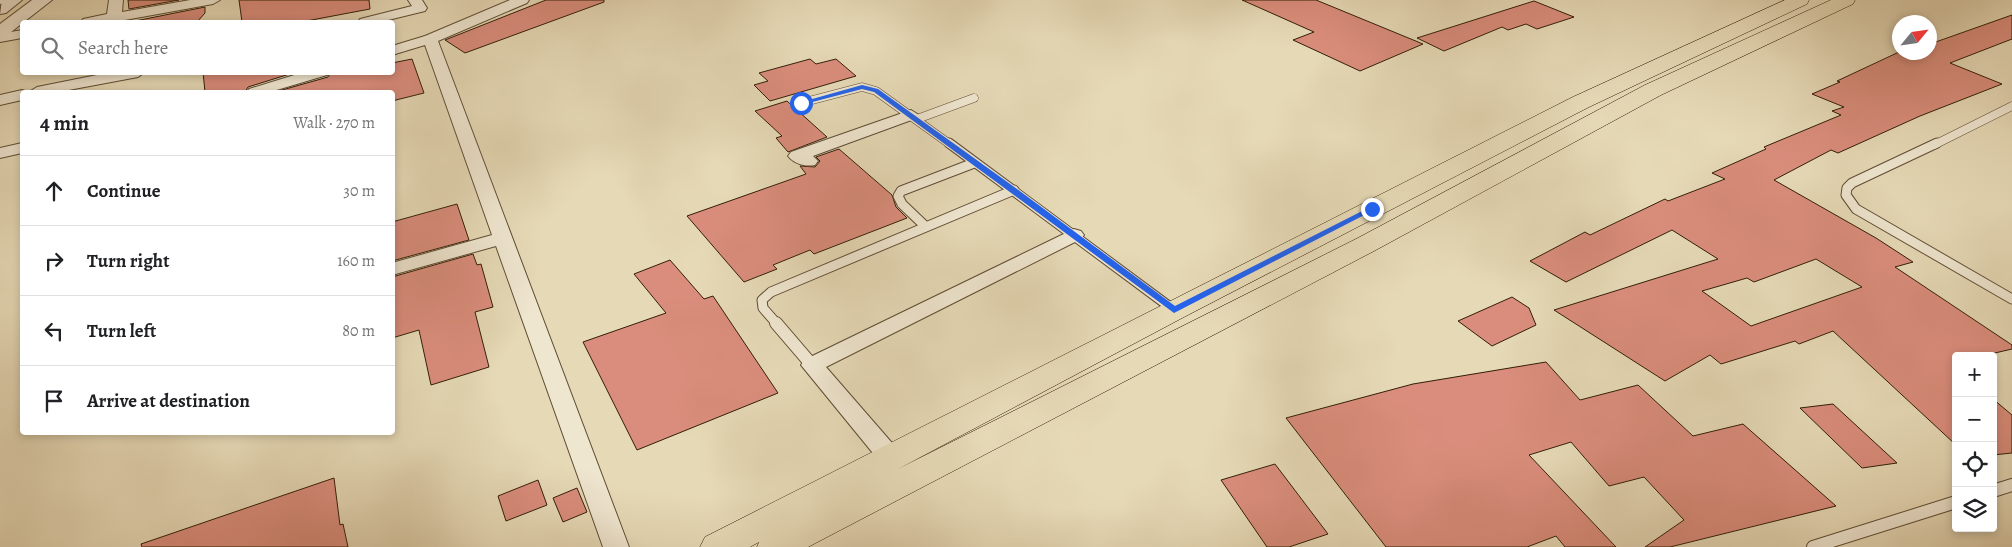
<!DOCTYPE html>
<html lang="en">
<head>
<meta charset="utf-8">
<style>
	body { margin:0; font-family:Alegreya,serif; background:#f6f6f6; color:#202124 }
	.controls { position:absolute; right:15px; bottom:15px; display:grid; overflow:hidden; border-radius:5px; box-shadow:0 2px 8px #0003 }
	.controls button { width:45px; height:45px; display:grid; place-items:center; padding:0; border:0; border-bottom:1px solid #e0e0e0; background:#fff; color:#202124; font:25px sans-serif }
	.compass { position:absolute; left:1892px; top:15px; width:45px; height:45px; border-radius:50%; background:#fff; box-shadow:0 2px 8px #0003; rotate:61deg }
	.stop { position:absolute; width:15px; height:15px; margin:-11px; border:4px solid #2563eb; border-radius:50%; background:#fff }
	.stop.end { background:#2563eb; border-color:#fff; box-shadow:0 1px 5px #0008 }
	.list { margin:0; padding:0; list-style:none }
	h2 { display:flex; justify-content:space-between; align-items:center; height:65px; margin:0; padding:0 20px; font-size:21px }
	h2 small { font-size:16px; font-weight:400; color:#757577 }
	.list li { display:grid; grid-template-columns:32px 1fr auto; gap:15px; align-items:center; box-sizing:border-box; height:70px; padding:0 20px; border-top:1px solid #e0e0e0 }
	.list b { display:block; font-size:19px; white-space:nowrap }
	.list em { font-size:16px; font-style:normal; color:#757577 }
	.icon { flex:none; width:28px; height:28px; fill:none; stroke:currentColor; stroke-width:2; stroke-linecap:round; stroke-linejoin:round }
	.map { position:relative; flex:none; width:2012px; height:547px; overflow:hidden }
	.search { position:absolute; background:#fff; box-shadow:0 2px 8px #0003; left:20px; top:20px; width:375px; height:55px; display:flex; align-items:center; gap:12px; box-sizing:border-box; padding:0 18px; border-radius:5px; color:#757577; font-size:19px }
	.panel { position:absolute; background:#fff; box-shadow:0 2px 8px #0003; left:20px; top:90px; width:375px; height:345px; border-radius:5px }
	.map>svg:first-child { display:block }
	.building { fill:#da8d7c; stroke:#321e08; fill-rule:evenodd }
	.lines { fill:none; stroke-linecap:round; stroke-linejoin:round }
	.service-far2-casing { stroke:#5f4d34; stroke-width:9 }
	.service-far1-casing { stroke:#5f4d34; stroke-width:11 }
	.service-casing { stroke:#5f4d34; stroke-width:14 }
	.minor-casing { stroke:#5f4d34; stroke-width:2 }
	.tertiary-casing { stroke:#5f4d34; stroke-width:2 }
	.primary-casing { stroke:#321e08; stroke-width:1 }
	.service-far2 { stroke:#efe6d0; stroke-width:8 }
	.service-far1 { stroke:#efe6d0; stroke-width:9 }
	.service { stroke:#efe6d0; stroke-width:12 }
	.minor { fill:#efe6d0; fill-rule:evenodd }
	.tertiary { fill:#efe6d0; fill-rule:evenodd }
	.primary { fill:#e6d9b6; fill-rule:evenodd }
	.route { fill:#2563eb }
</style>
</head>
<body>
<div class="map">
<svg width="2012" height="547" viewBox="0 0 2012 547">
	<rect width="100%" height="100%" fill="#e6d9b6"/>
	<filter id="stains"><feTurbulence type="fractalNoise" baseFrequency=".004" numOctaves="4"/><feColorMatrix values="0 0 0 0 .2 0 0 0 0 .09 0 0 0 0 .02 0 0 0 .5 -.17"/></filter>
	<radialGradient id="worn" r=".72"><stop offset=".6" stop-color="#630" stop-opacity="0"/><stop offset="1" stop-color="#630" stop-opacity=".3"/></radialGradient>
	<!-- building -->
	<g class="building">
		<polygon points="128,0 179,0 129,9"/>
		<polygon points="239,0 369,0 370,9 301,22 242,22"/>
		<polygon points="546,0 604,0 604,2 465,53 445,40"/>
		<polygon points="1242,0 1316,0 1423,44 1360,71 1293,40 1314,32"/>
		<polygon points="1534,1 1574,17 1537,29 1526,24 1508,30 1502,27 1444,51 1417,38"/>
		<polygon points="205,7 205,13 197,22 130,22"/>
		<path d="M2012,15V39L1950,63L2002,84L1920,116L1838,153L1831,150L1774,180L1876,238L1913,262L1895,267L2012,345V349L1982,356H1956V445L1833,331L1799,344L1795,341L1721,364L1710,355L1665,381L1554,310L1718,259L1672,230L1566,282L1530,261L1585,232L1590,235L1665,199L1668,201L1725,179L1712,173L1766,149L1764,147L1841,115L1832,111L1844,107L1812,94L1840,82L1837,81L1899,52H1930V44ZM1816,259L1862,287L1751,326L1702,291L1747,278L1754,282Z"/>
		<polygon points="412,59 424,93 392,101 392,92 275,92 328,77 331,72 392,72 392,63"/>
		<polygon points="810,59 816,64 836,59 856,76 770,101 754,85 768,81 759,73"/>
		<polygon points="203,72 296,72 248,87 245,92 205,92"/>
		<polygon points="787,101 827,137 788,152 776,138 782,136 755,111"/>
		<polygon points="839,149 892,195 896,207 907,218 814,254 810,250 773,265 777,269 744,282 687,216 806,174 800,166 815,167 820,161 816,157"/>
		<polygon points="457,204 469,240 392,261 392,222"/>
		<polygon points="473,254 477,265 481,264 493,307 475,312 489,367 431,385 419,330 392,338 392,277"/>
		<polygon points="670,260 704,299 713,296 778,393 637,450 583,342 666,313 634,274"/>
		<polygon points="1512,297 1529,308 1536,325 1492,346 1458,321"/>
		<polygon points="1546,362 1580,400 1638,385 1693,436 1743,424 1836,506 1670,547 1645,547 1684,520 1644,477 1609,486 1571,442 1529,455 1616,547 1565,547 1556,536 1527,547 1386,547 1286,418 1413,384"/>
		<polygon points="1993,399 2012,415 2012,453 1993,455"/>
		<polygon points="1833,404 1897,463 1862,468 1800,408"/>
		<polygon points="1275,464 1328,534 1289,547 1267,547 1221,480"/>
		<polygon points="334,478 340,525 343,524 348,547 142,547 141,544"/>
		<polygon points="538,480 547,505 506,521 498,496"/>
		<polygon points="577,488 587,512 563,522 553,498"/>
	</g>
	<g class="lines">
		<defs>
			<g id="service-far2">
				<polyline points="801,103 862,87 876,91 951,145"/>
				<polyline points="917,119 974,98"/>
				<polyline points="1934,145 2012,106"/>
			</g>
			<g id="service-far1">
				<polyline points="949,143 1174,310"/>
				<polyline points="1937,143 1852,183 1847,188 1846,195 1856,209 2012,299"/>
				<polyline points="925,226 902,204 898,196 901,191 974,163"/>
				<polyline points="777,324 763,308 762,300 771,292 1014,190"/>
			</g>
			<g id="service">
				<polyline points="776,323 812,365"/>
				<polyline points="1993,491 2012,485"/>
				<polyline points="1813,547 1956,502"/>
			</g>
			<g id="minor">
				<polygon points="0,0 9,0 7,3 0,4"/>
				<polygon points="109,0 123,0 122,12 190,0 220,0 213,4 114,22 81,22 83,19 107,14"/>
				<polygon points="408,0 422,0 427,8 425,11 380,22 358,22 360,19 412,6"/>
				<polygon points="510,0 529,0 527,3 438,41 629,547 603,547 496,246 392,275 392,263 492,235 425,45 392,55 392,46 425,36"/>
				<polygon points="22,30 22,38 0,42 0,34"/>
				<polygon points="112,72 145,72 138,77 58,92 29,92 37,87"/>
				<polygon points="304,72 329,72 327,75 270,92 247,92 249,89"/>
				<polygon points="22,90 28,92 22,92 22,100 0,105 0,95"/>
				<path d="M911,110L919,115L917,118L813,156L818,161L815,165C806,167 794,164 788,156L791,152Z"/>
				<polygon points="22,143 22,153 0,158 0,148"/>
				<polygon points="1074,229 1081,231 1084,235 1081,239 826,367 899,451 902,457 899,463 890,466 881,463 801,365 804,360"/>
			</g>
			<g id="tertiary">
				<polygon points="2,0 22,0 6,13 0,14"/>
				<polygon points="32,0 52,0 6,36 0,37 0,24"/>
			</g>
			<polygon id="primary" points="1785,0 1809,0 1807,4 1589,107 1184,317 898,469 1356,239 1645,85 1831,0 1855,0 1853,4 1661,95 1374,251 808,547 757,547 759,542 750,547 700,547 705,537 1573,97"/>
		</defs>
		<!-- service-far2 casing -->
		<use href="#service-far2" class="service-far2-casing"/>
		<!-- service-far1 casing -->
		<use href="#service-far1" class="service-far1-casing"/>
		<!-- service casing -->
		<use href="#service" class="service-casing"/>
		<!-- minor casing -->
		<use href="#minor" class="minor-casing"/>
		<!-- tertiary casing -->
		<use href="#tertiary" class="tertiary-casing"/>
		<!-- primary casing -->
		<use href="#primary" class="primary-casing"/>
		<!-- service-far2 -->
		<use href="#service-far2" class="service-far2"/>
		<!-- service-far1 -->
		<use href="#service-far1" class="service-far1"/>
		<!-- service -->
		<use href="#service" class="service"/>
		<!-- minor -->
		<use href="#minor" class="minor"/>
		<!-- tertiary -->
		<use href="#tertiary" class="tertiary"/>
		<!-- primary -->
		<use href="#primary" class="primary"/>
	</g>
	<!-- route -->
	<polygon class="route" points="862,85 878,89 1017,189 1175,306 1370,207 1376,209 1174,313 874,92 862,89 801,105 798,103"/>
	<rect width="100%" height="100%" filter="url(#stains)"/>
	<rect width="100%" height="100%" fill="url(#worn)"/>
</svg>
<div class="controls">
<button>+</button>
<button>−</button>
<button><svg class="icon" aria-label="locate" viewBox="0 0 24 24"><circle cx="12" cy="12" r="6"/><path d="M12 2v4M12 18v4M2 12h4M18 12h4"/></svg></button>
<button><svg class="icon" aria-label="layers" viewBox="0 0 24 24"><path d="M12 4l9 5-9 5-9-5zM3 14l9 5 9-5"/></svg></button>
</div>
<svg class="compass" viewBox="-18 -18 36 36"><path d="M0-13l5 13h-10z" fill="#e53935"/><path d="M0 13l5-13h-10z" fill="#757577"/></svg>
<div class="stop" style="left:801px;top:103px"></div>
<div class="stop end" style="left:1372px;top:209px"></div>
<div class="search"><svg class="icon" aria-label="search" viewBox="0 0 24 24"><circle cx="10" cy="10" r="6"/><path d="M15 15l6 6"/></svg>Search here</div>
<section class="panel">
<h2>4 min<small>Walk · 270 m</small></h2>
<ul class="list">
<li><svg class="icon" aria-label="ahead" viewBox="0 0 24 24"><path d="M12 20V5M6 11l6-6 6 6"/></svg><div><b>Continue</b></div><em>30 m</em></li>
<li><svg class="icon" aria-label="right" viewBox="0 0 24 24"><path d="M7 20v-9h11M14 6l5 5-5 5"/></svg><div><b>Turn right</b></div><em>160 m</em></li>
<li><svg class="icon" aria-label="left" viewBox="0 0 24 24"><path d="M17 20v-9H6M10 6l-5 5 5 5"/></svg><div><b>Turn left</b></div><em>80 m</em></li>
<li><svg class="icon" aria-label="arrive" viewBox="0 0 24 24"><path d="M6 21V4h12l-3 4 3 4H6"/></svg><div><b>Arrive at destination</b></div></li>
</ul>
</section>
</div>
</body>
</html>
